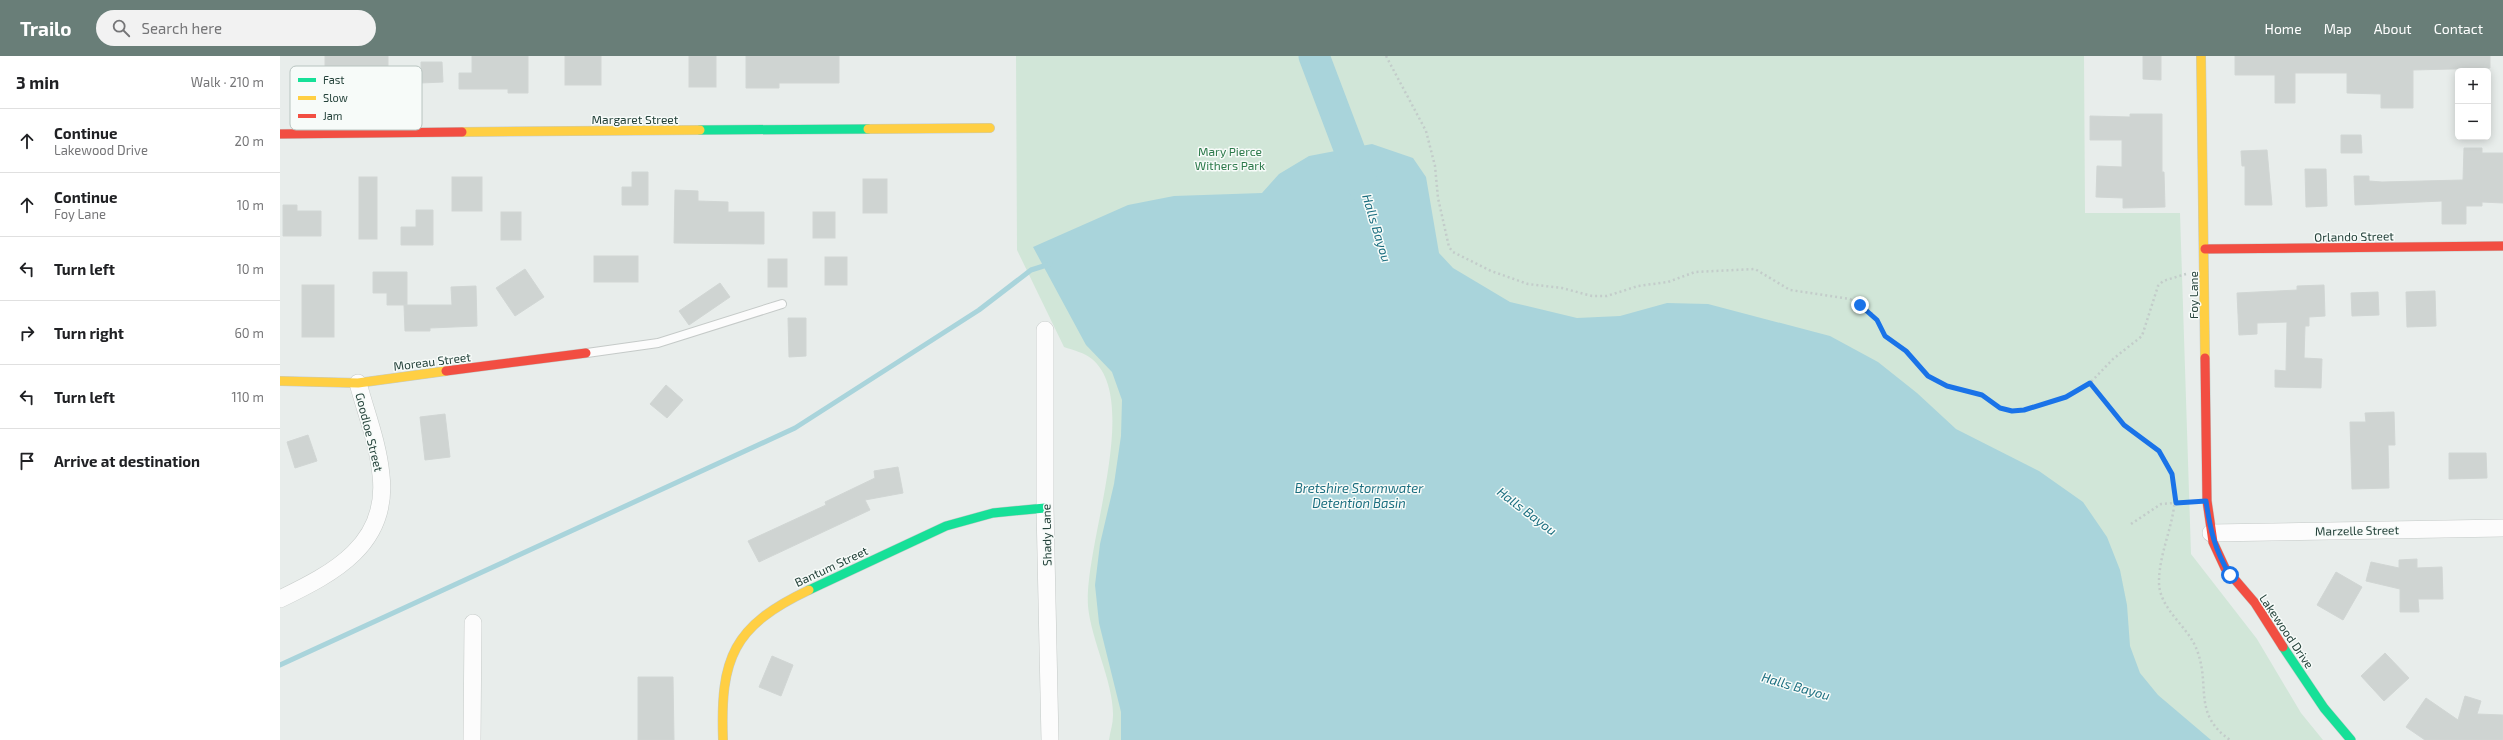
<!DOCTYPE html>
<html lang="en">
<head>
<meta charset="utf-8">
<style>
	body { margin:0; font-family:"Exo 2",sans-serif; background:#f2f2f2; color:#202124 }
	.controls { position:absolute; right:12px; top:12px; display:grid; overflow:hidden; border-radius:6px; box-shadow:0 2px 10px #0003 }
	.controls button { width:36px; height:36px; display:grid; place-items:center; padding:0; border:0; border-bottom:1px solid #e0e0e0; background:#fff; color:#202124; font:20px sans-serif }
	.stop { position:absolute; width:12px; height:12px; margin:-9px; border:3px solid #1a73e8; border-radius:50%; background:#fff }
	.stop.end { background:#1a73e8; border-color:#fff; box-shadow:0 1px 4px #0008 }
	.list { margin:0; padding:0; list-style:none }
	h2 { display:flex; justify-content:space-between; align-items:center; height:52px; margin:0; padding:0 16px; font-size:17px }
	h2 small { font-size:13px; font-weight:400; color:#757577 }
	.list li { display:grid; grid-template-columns:26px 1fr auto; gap:12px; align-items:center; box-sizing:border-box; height:64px; padding:0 16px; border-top:1px solid #e0e0e0 }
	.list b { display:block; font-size:15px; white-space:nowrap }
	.list p { margin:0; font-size:13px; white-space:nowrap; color:#757577 }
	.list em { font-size:13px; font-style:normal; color:#757577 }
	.icon { flex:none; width:22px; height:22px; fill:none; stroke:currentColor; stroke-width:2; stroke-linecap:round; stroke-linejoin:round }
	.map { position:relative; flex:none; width:2223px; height:684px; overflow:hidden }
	header { display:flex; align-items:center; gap:24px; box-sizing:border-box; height:56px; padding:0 20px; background:#697e78; color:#fff }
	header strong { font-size:19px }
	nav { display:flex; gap:22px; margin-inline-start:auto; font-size:14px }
	.search { width:280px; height:36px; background:#f2f2f2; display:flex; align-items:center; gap:10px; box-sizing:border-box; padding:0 14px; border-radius:22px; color:#757577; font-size:15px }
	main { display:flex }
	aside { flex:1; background:#fff }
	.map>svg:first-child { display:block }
	.green { fill:#d1e6d8 }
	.water { fill:#a9d4db }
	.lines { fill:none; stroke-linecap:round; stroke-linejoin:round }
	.stream { stroke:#a9d4db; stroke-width:5 }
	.river { stroke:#a9d4db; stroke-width:31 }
	.building { fill:#cfd4d2; stroke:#d1d6d4 }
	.lane-casing { stroke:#c5cac8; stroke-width:10 }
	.street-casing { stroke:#c5cac8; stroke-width:18 }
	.fast-casing { stroke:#c3cbc8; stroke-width:10 }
	.slow-casing { stroke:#c3cbc8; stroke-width:10 }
	.jam-casing { stroke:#c3cbc8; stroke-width:10 }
	.path { stroke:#c3ccca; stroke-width:2.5; stroke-dasharray:2 3; stroke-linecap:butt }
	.lane { stroke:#fcfcfc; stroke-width:8 }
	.street { stroke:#fcfcfc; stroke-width:17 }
	.fast { stroke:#16e098; stroke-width:9 }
	.slow { stroke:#ffcf43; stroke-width:9 }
	.jam { stroke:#f24e42; stroke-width:9 }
	.route { stroke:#1a73e8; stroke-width:5 }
	.labels { text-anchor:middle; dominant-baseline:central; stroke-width:3; stroke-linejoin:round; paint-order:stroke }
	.street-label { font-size:12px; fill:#24423a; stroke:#f7fbf9 }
	.park-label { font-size:12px; fill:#2d7a4b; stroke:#f7fbf9 }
	.water-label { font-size:13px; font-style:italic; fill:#1c6f80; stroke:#f7fbf9 }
	.key { fill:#f7fbf9; stroke:#b8c4c0; stroke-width:1 }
	.key-label { font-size:11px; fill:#24423a }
</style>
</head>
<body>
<header>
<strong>Trailo</strong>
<div class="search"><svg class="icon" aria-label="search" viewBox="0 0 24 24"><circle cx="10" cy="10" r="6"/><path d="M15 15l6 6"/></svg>Search here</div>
<nav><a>Home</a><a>Map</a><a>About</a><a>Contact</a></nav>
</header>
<main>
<aside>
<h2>3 min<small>Walk · 210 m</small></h2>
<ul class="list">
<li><svg class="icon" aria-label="ahead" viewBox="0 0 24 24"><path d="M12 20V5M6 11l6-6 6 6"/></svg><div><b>Continue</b><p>Lakewood Drive</p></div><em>20 m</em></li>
<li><svg class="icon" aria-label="ahead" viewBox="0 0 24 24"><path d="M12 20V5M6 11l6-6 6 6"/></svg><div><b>Continue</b><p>Foy Lane</p></div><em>10 m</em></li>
<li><svg class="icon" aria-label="left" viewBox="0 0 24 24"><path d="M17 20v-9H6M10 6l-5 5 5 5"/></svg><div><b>Turn left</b></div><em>10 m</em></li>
<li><svg class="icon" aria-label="right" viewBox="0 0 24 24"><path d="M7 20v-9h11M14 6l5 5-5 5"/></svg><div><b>Turn right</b></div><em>60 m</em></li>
<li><svg class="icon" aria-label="left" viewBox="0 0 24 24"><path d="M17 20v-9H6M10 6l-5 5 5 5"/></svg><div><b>Turn left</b></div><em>110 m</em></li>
<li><svg class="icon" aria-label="arrive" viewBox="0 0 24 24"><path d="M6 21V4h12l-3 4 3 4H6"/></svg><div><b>Arrive at destination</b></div></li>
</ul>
</aside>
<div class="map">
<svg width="2223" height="684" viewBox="0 0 2223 684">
	<rect width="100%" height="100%" fill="#e8edeb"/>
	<!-- green -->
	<path class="green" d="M736,0H1804L1805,157H1900L1911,498L1977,583L2021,657L2043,684H829C830,676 833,668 833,660C834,627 811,584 808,550C804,489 862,345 812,303C805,297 793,294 784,291L737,194Z"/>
	<!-- water -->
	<polygon class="water" points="1092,88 1133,102 1146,121 1159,197 1173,212 1230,246 1297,262 1340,260 1387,247 1428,248 1550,280 1598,306 1637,337 1676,373 1759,415 1803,446 1827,481 1840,514 1847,549 1850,590 1860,617 1878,639 1931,684 841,684 841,656 819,567 815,529 820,488 834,428 841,380 842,344 832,316 806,289 753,191 848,149 894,140 982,137 999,118 1029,100"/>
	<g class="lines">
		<!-- stream -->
		<polyline class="stream" points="0,609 515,372 699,254 751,214 770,208"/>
		<!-- river -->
		<polyline class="river" points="1034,0 1084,132"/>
	</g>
	<!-- building -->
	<g class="building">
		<rect x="45" y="0" width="63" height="15"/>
		<polygon points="192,0 248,0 248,37 228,37 228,33 179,33 179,17 192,17"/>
		<rect x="285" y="0" width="36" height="29"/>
		<rect x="409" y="0" width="27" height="31"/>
		<polygon points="466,0 559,0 559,27 499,27 499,32 466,32"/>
		<polygon points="1863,0 1881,0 1881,24 1863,23"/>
		<polygon points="1955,0 2210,0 2210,12 2133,14 2133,52 2101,52 2101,38 2067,37 2067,17 2015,17 2015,47 1995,47 1995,19 1955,19"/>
		<polygon points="141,6 162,6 163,26 141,27"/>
		<polygon points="1850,58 1882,58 1882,116 1884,116 1885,151 1843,152 1843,142 1816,141 1817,110 1842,111 1842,84 1810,84 1810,60 1850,61"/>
		<polygon points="2061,79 2081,79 2082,97 2061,97"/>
		<polygon points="2184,92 2202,92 2202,97 2223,97 2223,147 2202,146 2202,150 2186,150 2186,168 2162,168 2162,145 2075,149 2074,120 2089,120 2089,125 2102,126 2183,124"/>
		<polygon points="1987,94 1992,149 1965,149 1965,110 1962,110 1961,95"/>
		<polygon points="2025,113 2046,113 2047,150 2026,151"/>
		<polygon points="352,116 368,116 368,149 342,149 342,131 352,131"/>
		<rect x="79" y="121" width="18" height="62"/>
		<rect x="172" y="121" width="30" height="34"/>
		<rect x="583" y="123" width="24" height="34"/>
		<polygon points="395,134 418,135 418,145 448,146 448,156 484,156 484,188 394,187"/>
		<polygon points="3,149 17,149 17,155 41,155 41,180 3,180"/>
		<polygon points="136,154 153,154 153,189 121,189 121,171 136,171"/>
		<rect x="221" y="156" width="20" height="28"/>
		<rect x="533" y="156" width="22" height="26"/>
		<rect x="314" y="200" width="44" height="26"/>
		<rect x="545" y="201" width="22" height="28"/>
		<rect x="488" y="203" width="19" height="28"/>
		<polygon points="245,213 264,241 235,260 216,232"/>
		<polygon points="93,216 127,216 127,249 107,249 107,237 93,237"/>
		<polygon points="440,227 450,241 409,269 399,255"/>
		<rect x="22" y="229" width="32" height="52"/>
		<polygon points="2044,229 2045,260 2029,261 2029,270 2025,270 2024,302 2042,303 2041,332 1995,331 1995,314 2006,315 2007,266 1977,267 1977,278 1959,279 1957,237 2017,234 2017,230"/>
		<polygon points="196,230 197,270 150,272 150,275 125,275 124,249 172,249 171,231"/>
		<polygon points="2155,235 2156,270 2127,271 2126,236"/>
		<polygon points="2098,236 2099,259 2072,260 2071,237"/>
		<polygon points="508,262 526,262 526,300 509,301"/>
		<polygon points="386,329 403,344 387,362 370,348"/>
		<polygon points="2114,356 2115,389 2108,389 2109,432 2072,433 2070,366 2086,366 2085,357"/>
		<polygon points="165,358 170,401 145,404 140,361"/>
		<polygon points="28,379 37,405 15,412 7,386"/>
		<polygon points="2169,397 2206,397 2207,422 2169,423"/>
		<polygon points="618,411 623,437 585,444 590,454 479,506 468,485 546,449 545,446 595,422 594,415"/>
		<polygon points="2137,503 2137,512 2162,511 2163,543 2138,543 2139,556 2120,556 2120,533 2086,525 2091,506 2119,512 2119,504"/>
		<polygon points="2056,516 2082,531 2063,564 2037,549"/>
		<polygon points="2105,597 2129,622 2104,645 2081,620"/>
		<polygon points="492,600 513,609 501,640 479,631"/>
		<polygon points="358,621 393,621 394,684 358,684"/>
		<polygon points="2185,640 2201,645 2197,658 2223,659 2223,684 2145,684 2126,671 2146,642 2178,664"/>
	</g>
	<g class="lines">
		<defs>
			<polyline id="lane" points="307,297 378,287 502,248"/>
			<g id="street">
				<polyline points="765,274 765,452 770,684"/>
				<polyline points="1931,477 2223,472"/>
				<path d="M0,543C54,517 109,488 101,419C98,387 86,357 78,327"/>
				<polyline points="192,684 193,567"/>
			</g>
			<g id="fast">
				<polyline points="420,74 588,73"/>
				<polyline points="529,534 666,470 713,457 765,452"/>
				<polyline points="2003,591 2044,652 2071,684"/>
			</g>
			<g id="slow">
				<polyline points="1921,0 1925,302"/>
				<polyline points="588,73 710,72"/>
				<polyline points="182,76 420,74"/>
				<polyline points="0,325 78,327 166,315"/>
				<path d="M443,684C440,602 453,570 529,534"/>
			</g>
			<g id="jam">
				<polyline points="0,78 182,76"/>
				<polyline points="1925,193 2223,190"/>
				<polyline points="1925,302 1927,445 1933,486 1945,512 1975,547 2003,591"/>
				<polyline points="166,315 306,297"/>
			</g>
		</defs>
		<!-- lane casing -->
		<use href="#lane" class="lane-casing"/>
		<!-- street casing -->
		<use href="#street" class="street-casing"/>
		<!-- fast casing -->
		<use href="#fast" class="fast-casing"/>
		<!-- slow casing -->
		<use href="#slow" class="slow-casing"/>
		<!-- jam casing -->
		<use href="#jam" class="jam-casing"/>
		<!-- path -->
		<g class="path">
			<polyline points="1106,0 1146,75 1155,110 1158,142 1169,191 1173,196 1211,215 1248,228 1282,232 1312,240 1327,240 1358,230 1388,226 1415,216 1475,213 1510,234 1570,243 1590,255 1597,264 1605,280 1626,295 1648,320 1667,331 1702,339 1720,352 1732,355 1744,354 1786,341 1810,327 1833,303 1862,280 1878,230 1883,225 1906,218"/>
			<path d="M1810,327C1822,340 1830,355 1842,367C1860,385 1884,391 1892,418C1903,455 1879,489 1879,526C1879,554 1910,571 1918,597C1930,632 1913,658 1950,684"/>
			<polyline points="1851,468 1881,448 1908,446"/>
		</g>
		<!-- lane -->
		<use href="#lane" class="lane"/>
		<!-- street -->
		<use href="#street" class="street"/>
		<!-- fast -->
		<use href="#fast" class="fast"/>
		<!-- slow -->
		<use href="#slow" class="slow"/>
		<!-- jam -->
		<use href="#jam" class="jam"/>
	</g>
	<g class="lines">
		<!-- route -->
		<path class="route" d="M1580,249L1597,264L1605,280L1626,295L1648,320L1667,330L1702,339L1720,352L1732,355L1744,354L1786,341L1810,327L1844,369L1879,395L1892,418L1896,447L1926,445C1930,473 1935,495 1950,519"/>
	</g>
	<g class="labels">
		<!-- street labels -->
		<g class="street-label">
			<text x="355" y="63">Margaret Street</text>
			<text transform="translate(2074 180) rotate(-1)">Orlando Street</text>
			<text transform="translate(1913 239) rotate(-90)">Foy Lane</text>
			<text transform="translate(152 305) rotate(-7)">Moreau Street</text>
			<text transform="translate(90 376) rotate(76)">Goodloe Street</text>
			<text transform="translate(2077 474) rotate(-1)">Marzelle Street</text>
			<text transform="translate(766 479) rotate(-91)">Shady Lane</text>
			<text transform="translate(551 510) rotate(-25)">Bantum Street</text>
			<text transform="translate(2007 575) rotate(56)">Lakewood Drive</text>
		</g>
		<!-- park labels -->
		<g class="park-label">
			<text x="950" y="95">Mary Pierce<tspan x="950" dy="14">Withers Park</tspan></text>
		</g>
		<!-- water labels -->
		<g class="water-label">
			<text transform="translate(1097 172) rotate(73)">Halls Bayou</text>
			<text x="1079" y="432">Bretshire Stormwater<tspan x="1079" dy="15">Detention Basin</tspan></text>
			<text transform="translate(1247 455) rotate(37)">Halls Bayou</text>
			<text transform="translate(1516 630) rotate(16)">Halls Bayou</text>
		</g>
	</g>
	<!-- legend -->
	<rect x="10" y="10" width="132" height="64" rx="6" class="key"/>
	<rect x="18" y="22" width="18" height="4" fill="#16e098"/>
	<rect x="18" y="40" width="18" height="4" fill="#ffcf43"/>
	<rect x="18" y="58" width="18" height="4" fill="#f24e42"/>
	<g class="key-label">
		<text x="43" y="28">Fast</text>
		<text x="43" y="46">Slow</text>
		<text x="43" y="64">Jam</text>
	</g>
</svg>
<div class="controls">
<button>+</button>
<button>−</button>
</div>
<div class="stop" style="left:1950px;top:519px"></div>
<div class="stop end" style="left:1580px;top:249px"></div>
</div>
</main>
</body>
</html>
